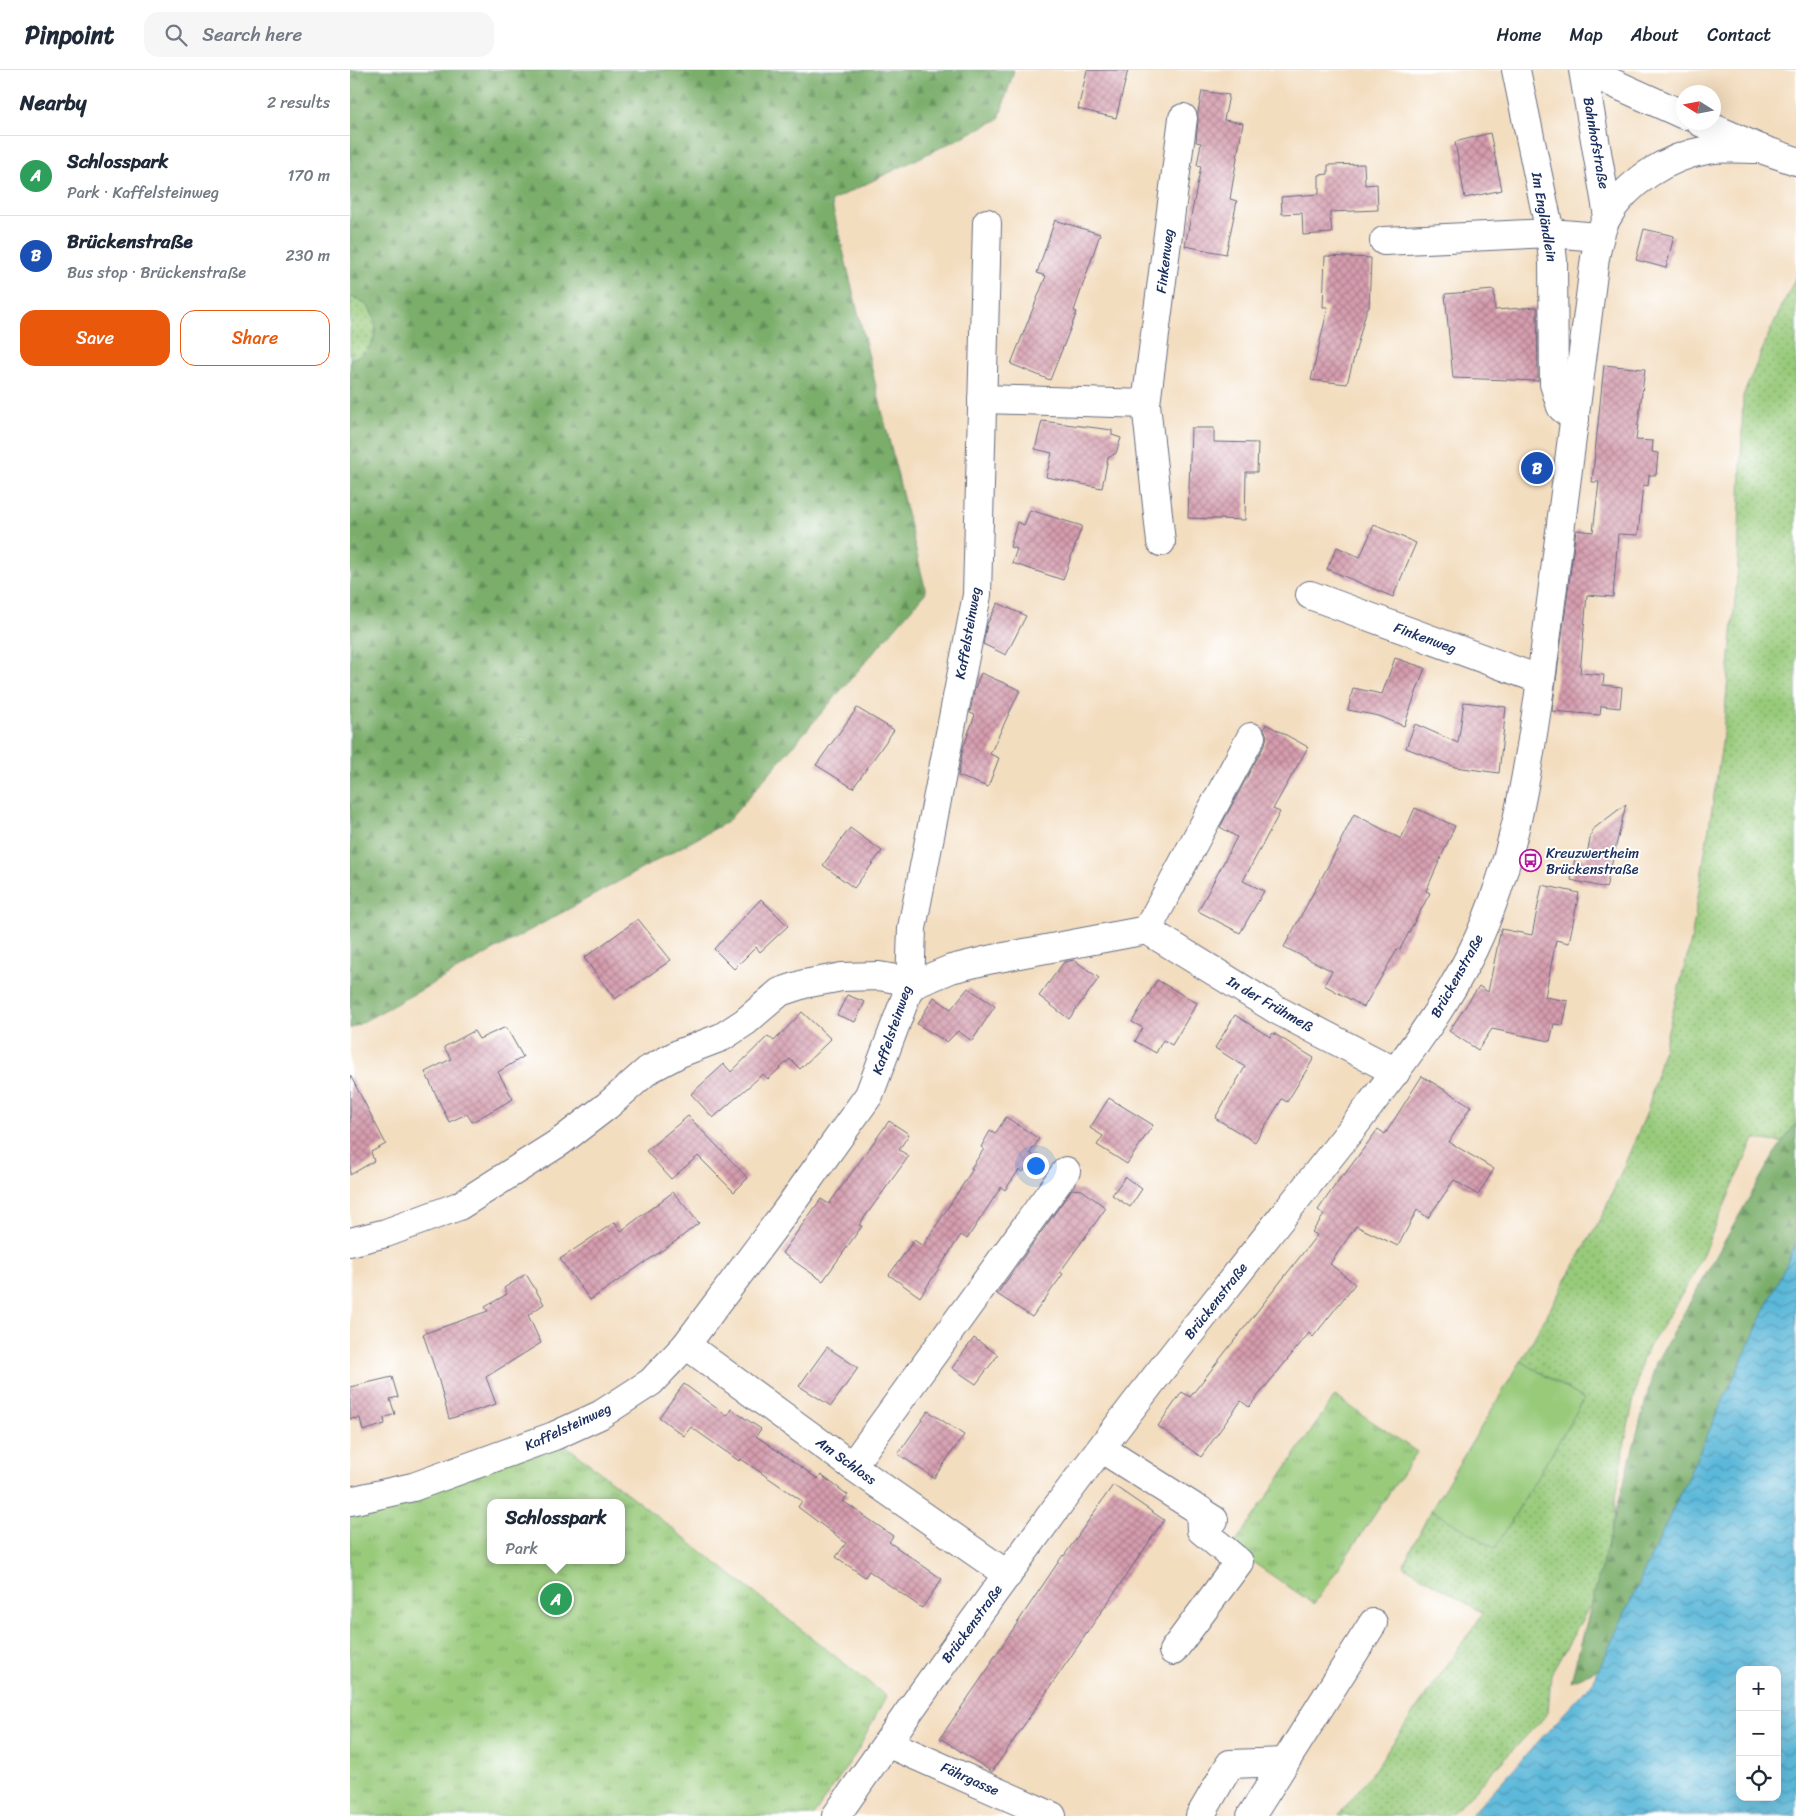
<!DOCTYPE html>
<html lang="en">
<head>
<meta charset="utf-8">
<style>
	body { margin:0; font-family:Sriracha,sans-serif; background:#f6f6f7; color:#1f2937 }
	.controls { position:absolute; right:15px; bottom:15px; display:grid; overflow:hidden; border-radius:10px; box-shadow:0 5px 20px #0002 }
	.controls button { width:45px; height:45px; display:grid; place-items:center; padding:0; border:0; border-bottom:1px solid #e0e1e3; background:#fff; color:#1f2937; font:25px sans-serif }
	.compass { position:absolute; left:1326px; top:15px; width:45px; height:45px; border-radius:50%; background:#fff; box-shadow:0 5px 20px #0002; rotate:281deg }
	.you { position:absolute; left:685px; top:1095px; width:18px; height:18px; margin:-12px; border:4px solid #fff; border-radius:50%; background:#1a73e8; box-shadow:0 0 0 8px #1a73e833 }
	.badge { display:grid; place-items:center; width:32px; height:32px; border-radius:50%; background:#ea580c; color:#fff; font-size:16px; font-weight:700 }
	.pin { position:absolute; translate:-50% -50%; border:2px solid #fff; box-shadow:0 1px 5px #0006 }
	.popup { position:absolute; left:137px; top:1429px; width:138px; height:65px; box-sizing:border-box; display:grid; place-content:center; border-radius:10px; background:#fff; filter:drop-shadow(0 1px 4px #0005); font-size:16px; white-space:nowrap; color:#747a83 }
	.popup b { font-size:19px; color:#1f2937 }
	.popup::after { content:''; position:absolute; left:50%; top:100%; margin-left:-10px; border:10px solid transparent; border-top-color:#fff }
	.list { margin:0; padding:0; list-style:none }
	h2 { display:flex; justify-content:space-between; align-items:center; height:65px; margin:0; padding:0 20px; font-size:21px }
	h2 small { font-size:16px; font-weight:400; color:#747a83 }
	.list li { display:grid; grid-template-columns:32px 1fr auto; gap:15px; align-items:center; box-sizing:border-box; height:80px; padding:0 20px; border-top:1px solid #e0e1e3 }
	.list b { display:block; font-size:19px; white-space:nowrap }
	.list p { margin:0; font-size:16px; white-space:nowrap; color:#747a83 }
	.list em { font-size:16px; font-style:normal; color:#747a83 }
	.actions { display:flex; gap:10px; padding:15px 20px }
	.actions a { flex:1; padding:11px 0; border:1px solid #ea580c; border-radius:15px; text-align:center; font-size:18px; color:#ea580c }
	.actions .main { background:#ea580c; color:#fff }
	.icon { flex:none; width:28px; height:28px; fill:none; stroke:currentColor; stroke-width:2; stroke-linecap:round; stroke-linejoin:round }
	.map { position:relative; flex:none; width:1446px; height:1746px; overflow:hidden }
	header { display:flex; align-items:center; gap:30px; box-sizing:border-box; height:70px; padding:0 25px; background:#fff; border-bottom:1px solid #e0e1e3 }
	header strong { font-size:24px }
	nav { display:flex; gap:28px; margin-inline-start:auto; font-size:18px }
	.search { width:350px; height:45px; background:#f6f6f7; display:flex; align-items:center; gap:12px; box-sizing:border-box; padding:0 18px; border-radius:15px; color:#747a83; font-size:19px }
	main { display:flex }
	aside { flex:1; background:#fff }
	.map>svg:first-child { display:block }
	.grass { fill:url(#grass-dots); stroke:#5a7c6c }
	.forest { fill:url(#forest-firs); stroke:#4a6e64 }
	.park { fill:url(#park-tufts); stroke:#5a7c6c; fill-rule:evenodd }
	.garden { fill:#98ca7a; stroke:#5a7c6c }
	.water { fill:url(#water-waves); stroke:#3b749c; fill-rule:evenodd }
	.building { fill:url(#building-cross-hatch) }
	.lines { fill:none; stroke-linecap:round; stroke-linejoin:round }
	.minor-casing { stroke:#676c80; stroke-width:30 }
	.minor { stroke:#fff; stroke-width:28 }
	.labels { text-anchor:middle; dominant-baseline:central; stroke-width:4; stroke-linejoin:round; paint-order:stroke }
	.street-label { font-size:14px; fill:#1b2f5e; stroke:#fff }
	.poi-label { font-size:14px; fill:#1b2f5e; stroke:#fff; text-anchor:start }
</style>
</head>
<body>
<header>
<strong>Pinpoint</strong>
<div class="search"><svg class="icon" aria-label="search" viewBox="0 0 24 24"><circle cx="10" cy="10" r="6"/><path d="M15 15l6 6"/></svg>Search here</div>
<nav><a>Home</a><a>Map</a><a>About</a><a>Contact</a></nav>
</header>
<main>
<aside>
<h2>Nearby<small>2 results</small></h2>
<ul class="list">
<li><span class="badge" style="background:#2e9e5b">A</span><div><b>Schlosspark</b><p>Park · Kaffelsteinweg</p></div><em>170 m</em></li>
<li><span class="badge" style="background:#1a4fb4">B</span><div><b>Brückenstraße</b><p>Bus stop · Brückenstraße</p></div><em>230 m</em></li>
</ul>
<div class="actions"><a class="main">Save</a><a>Share</a></div>
</aside>
<div class="map">
<svg width="1446" height="1746" viewBox="0 0 1446 1746">
	<defs>
		<pattern id="grass-dots" width="8" height="8" patternUnits="userSpaceOnUse" patternTransform="scale(1.25)"><rect width="8" height="8" fill="#98ca7a"/><path d="M2 2h.1M6 6h.1" fill="none" stroke="#7ba467" stroke-width="1.8" stroke-linecap="round"/></pattern>
		<pattern id="forest-firs" width="22" height="20" patternUnits="userSpaceOnUse" patternTransform="scale(1.25)"><rect width="22" height="20" fill="#7aae6a"/><path d="M5 1l3.5 6h-7zM16 11l3.5 6h-7z" fill="#638e5a"/></pattern>
		<pattern id="park-tufts" width="24" height="20" patternUnits="userSpaceOnUse" patternTransform="scale(1.25)"><rect width="24" height="20" fill="#98ca7a"/><path d="M3 7l-1-3M5 7V3M7 7l1-3M15 17l-1-3M17 17v-4M19 17l1-3" fill="none" stroke="#7ba467"/></pattern>
		<pattern id="water-waves" width="16" height="10" patternUnits="userSpaceOnUse" patternTransform="scale(1.25)"><rect width="16" height="10" fill="#5bb8d9"/><path d="M0 5q4-4 8 0t8 0" fill="none" stroke="#4a96b3"/></pattern>
		<pattern id="building-cross-hatch" width="8" height="8" patternUnits="userSpaceOnUse" patternTransform="scale(1.25)"><rect width="8" height="8" fill="#d69dae"/><path d="M0 0l8 8M0 8l8-8" fill="none" stroke="#ad8091"/></pattern>
	</defs>
	<rect width="100%" height="100%" fill="#fff"/>
	<filter id="ink" filterUnits="userSpaceOnUse"><feTurbulence type="fractalNoise" baseFrequency=".02" numOctaves="2"/><feDisplacementMap in="SourceGraphic" scale="10" xChannelSelector="R" yChannelSelector="G"/><feConvolveMatrix kernelMatrix="1 2 1 2 8 2 1 2 1" color-interpolation-filters="sRGB"/></filter>
	<filter id="wash" filterUnits="userSpaceOnUse"><feTurbulence type="fractalNoise" baseFrequency=".0096" numOctaves="4" result="noise"/><feDisplacementMap in="SourceGraphic" scale="20" xChannelSelector="R" yChannelSelector="G"/><feGaussianBlur stdDeviation="1.12" result="paint"/><feColorMatrix in="noise" values="0 0 0 0 0 0 0 0 0 0 0 0 0 0 0 0 0 1.4 0 .05"/><feComposite in="paint" operator="in"/></filter>
	<g filter="url(#wash)">
		<rect width="100%" height="100%" fill="#f3ddbf"/>
		<!-- grass -->
		<g class="grass">
			<polygon points="1446,207 1446,1065 1436,1073 1404,1069 1342,1208 1293,1287 1276,1366 1265,1434 1264,1474 1248,1522 1201,1604 1198,1643 1107,1739 1096,1746 988,1746 1022,1703 1133,1543 1053,1495 1081,1440 1145,1478 1234,1329 1171,1291 1254,1142 1297,1042 1341,871 1372,674 1388,496 1393,326 1421,259"/>
			<path d="M0,226C5,229 13,232 18,236C19,237 21,241 22,243C31,262 23,285 0,289Z"/>
		</g>
		<!-- forest -->
		<g class="forest">
			<path d="M0,0H664L649,49L481,131L576,522L377,752L0,959V289C22,285 31,262 22,243C21,241 19,237 18,236C13,232 5,229 0,226Z"/>
			<polygon points="1446,1053 1446,1199 1268,1591 1221,1611 1306,1292 1424,1084"/>
		</g>
		<!-- park -->
		<g class="park">
			<polygon points="985,1326 1067,1382 964,1534 882,1478"/>
			<path d="M204,1366L536,1626L508,1680L463,1746H0V1431ZM141,1433H271V1490H141Z"/>
		</g>
		<!-- garden -->
		<polygon class="garden" points="1171,1291 1234,1329 1145,1478 1081,1440"/>
		<!-- water -->
		<path class="water" d="M1446,1173V1746H1120L1243,1612ZM1390,1600H1427V1727H1390Z"/>
		<g id="blocks">
			<!-- building -->
			<g class="building">
				<polygon points="737,0 778,0 766,48 728,39"/>
				<polygon points="852,21 879,25 874,50 893,53 880,129 887,131 876,184 835,176 851,96 847,95 851,73 846,72 848,50 848,42"/>
				<polygon points="1140,63 1152,120 1115,128 1105,72"/>
				<polygon points="1014,94 1015,115 1027,114 1028,140 980,142 982,163 953,165 952,143 932,144 931,127 969,124 969,105 978,104 978,95"/>
				<polygon points="705,150 750,164 724,241 727,242 700,310 661,294 696,206 687,203"/>
				<polygon points="1294,159 1324,166 1316,198 1286,190"/>
				<polygon points="975,186 1021,188 1019,238 1017,238 997,314 961,310 978,237 973,237"/>
				<polygon points="1144,220 1145,240 1187,237 1188,311 1103,308 1095,224"/>
				<polygon points="1254,295 1295,299 1286,370 1303,371 1302,382 1308,383 1306,405 1299,405 1298,416 1293,415 1288,465 1268,464 1263,527 1237,525 1230,603 1254,605 1253,615 1272,617 1270,638 1251,636 1250,645 1202,641 1226,460 1243,462 1249,412 1242,412"/>
				<polygon points="692,351 762,360 762,365 771,368 766,383 758,388 752,418 696,407 702,383 685,379"/>
				<polygon points="841,358 864,358 864,372 908,373 907,402 896,402 895,450 838,448"/>
				<polygon points="680,440 732,456 713,510 662,493 667,479 660,477 667,452 674,455"/>
				<polygon points="1024,455 1066,473 1043,527 977,499 987,477 1010,487"/>
				<polygon points="648,533 676,546 656,585 633,574 637,554"/>
				<polygon points="1045,588 1075,598 1054,656 1029,646 998,640 1003,618 1032,624"/>
				<polygon points="631,603 670,620 640,684 649,688 638,717 608,706 613,678 625,645 620,643 625,618"/>
				<polygon points="1114,632 1156,637 1149,703 1105,697 1056,678 1065,654 1108,673"/>
				<polygon points="507,638 544,660 503,718 466,695"/>
				<polygon points="916,654 958,677 923,739 930,742 893,811 914,821 890,863 848,841 887,767 870,757 915,674 917,666 914,659"/>
				<polygon points="1276,734 1256,818 1221,810 1225,787 1236,789 1242,760"/>
				<polygon points="1065,738 1105,756 1076,821 1080,823 1050,879 1048,878 1014,937 974,915 982,901 934,877 991,772 990,772 1004,744 1051,769"/>
				<polygon points="500,758 532,781 504,818 473,795"/>
				<polygon points="1192,815 1229,823 1219,873 1206,870 1195,927 1218,931 1213,955 1204,954 1200,971 1142,959 1128,980 1099,961 1129,916 1138,922 1151,859 1182,865"/>
				<polygon points="411,829 438,856 410,882 406,877 384,899 364,879"/>
				<polygon points="288,849 321,890 265,929 234,888"/>
				<polygon points="724,890 749,908 719,949 689,926 714,892"/>
				<polygon points="807,910 847,933 822,975 813,970 806,983 785,971 793,958 782,952"/>
				<polygon points="618,918 645,936 622,971 608,961 597,972 567,954 584,927 601,939"/>
				<polygon points="497,925 515,932 505,952 487,945"/>
				<polygon points="452,942 481,969 450,999 440,989 418,1009 413,1004 363,1048 341,1024 374,994 381,1002 418,966 424,971"/>
				<polygon points="885,945 920,967 923,963 964,988 937,1032 932,1029 905,1072 865,1048 895,997 865,978"/>
				<polygon points="156,957 173,987 148,1002 163,1029 122,1052 117,1044 99,1052 75,1002 101,989 94,977 124,961 129,969"/>
				<polygon points="0,1005 36,1074 21,1082 24,1091 0,1105"/>
				<polygon points="1072,1006 1121,1036 1099,1072 1144,1099 1128,1125 1104,1110 1078,1148 1067,1140 1048,1176 1006,1156 980,1194 1005,1214 963,1267 959,1263 899,1337 891,1331 851,1387 808,1356 832,1322 840,1327 967,1165 962,1162 974,1145 968,1140 993,1104 994,1105 1028,1059 1035,1064"/>
				<polygon points="759,1028 803,1055 777,1094 747,1075 753,1066 740,1058"/>
				<polygon points="338,1046 398,1108 384,1122 348,1086 321,1109 296,1081"/>
				<polygon points="656,1047 689,1069 680,1083 684,1086 673,1102 669,1100 655,1120 651,1117 617,1169 611,1165 570,1227 539,1205 564,1170 573,1176 623,1099 621,1098 634,1079 631,1077 640,1061 645,1064"/>
				<polygon points="539,1051 559,1064 549,1080 559,1086 509,1155 512,1156 473,1211 432,1183 471,1129 479,1134"/>
				<polygon points="775,1107 792,1119 780,1137 762,1125"/>
				<polygon points="722,1119 732,1120 756,1138 710,1202 713,1204 682,1247 647,1224"/>
				<polygon points="323,1122 349,1153 326,1171 240,1230 210,1189 265,1152 271,1161"/>
				<polygon points="176,1204 194,1234 178,1245 191,1273 136,1307 146,1334 99,1349 89,1311 73,1264 138,1241 135,1237 157,1224 154,1218"/>
				<polygon points="624,1268 648,1285 626,1314 602,1298"/>
				<polygon points="477,1277 508,1298 481,1336 449,1316"/>
				<polygon points="42,1307 48,1327 40,1329 45,1344 34,1348 35,1354 13,1361 10,1348 0,1349 0,1317"/>
				<polygon points="334,1314 377,1346 381,1339 411,1359 406,1366 468,1409 471,1405 498,1425 493,1431 543,1466 539,1472 592,1509 572,1538 519,1501 515,1507 486,1487 496,1473 448,1437 452,1431 391,1389 389,1391 341,1357 334,1366 309,1347"/>
				<polygon points="578,1341 614,1365 584,1408 548,1384"/>
				<polygon points="763,1415 814,1450 642,1702 590,1668 642,1593 641,1592 713,1485 714,1486"/>
			</g>
		</g>
	</g>
	<g filter="url(#ink)">
		<use href="#blocks" fill-opacity="0" stroke="#676c80" stroke-width="1"/>
		<g class="lines">
			<defs>
				<g id="minor">
					<polyline points="1166,0 1200,163 1203,191 1204,314 1211,337 1225,349"/>
					<polyline points="1233,0 1258,146"/>
					<polyline points="1234,0 1334,45"/>
					<polyline points="1350,52 1411,79 1446,91"/>
					<polyline points="1034,171 1200,163 1249,167"/>
					<polyline points="632,329 796,334"/>
					<polyline points="811,472 796,334 833,48"/>
					<polyline points="960,525 1191,610"/>
					<polyline points="797,860 901,667"/>
					<polyline points="560,916 601,899 638,890 797,860 927,940 1046,1002"/>
					<polyline points="0,1172 36,1163 109,1136 210,1072 257,1036 298,1000 330,983 372,967 395,952 430,922 454,914 492,907 529,906 546,909 560,916"/>
					<polyline points="336,1275 502,1396 658,1505"/>
					<polyline points="752,1379 864,1450"/>
					<polyline points="502,1396 716,1101"/>
					<polyline points="0,1431 63,1417 204,1366 250,1345 301,1312 336,1275 439,1137 519,1025 560,916 562,858 627,525 637,153"/>
					<polyline points="823,1581 889,1492 851,1460 850,1440"/>
					<polyline points="537,1673 702,1746"/>
					<path d="M486,1746C601,1580 719,1415 845,1257C897,1192 949,1126 1001,1060C1045,1002 1091,945 1123,880C1164,795 1178,702 1191,610L1245,188C1248,174 1250,160 1257,147C1277,112 1317,87 1357,80C1374,77 1394,79 1411,79"/>
					<polyline points="850,1746 880,1694 935,1692"/>
					<polyline points="901,1746 1023,1553"/>
				</g>
			</defs>
			<!-- minor casing -->
			<use href="#minor" class="minor-casing"/>
			<!-- minor -->
			<use href="#minor" class="minor"/>
		</g>
	</g>
	<!-- icons -->
	<defs>
		<symbol id="bus-ring" viewBox="-11 -11 22 22"><circle r="9.5" fill="#fff" stroke="#b5179e" stroke-width="1.5"/><path d="M-5-6H5V4H4V6H2V4H-2V6H-4V4H-5ZM-3.5-4V0h7V-4ZM-3.5 1.2v1.5H-2V1.2ZM2 1.2v1.5H3.5V1.2Z" fill="#b5179e"/></symbol>
	</defs>
	<g fill-rule="evenodd">
		<use href="#bus-ring" x="1168" y="778" width="25" height="25"/>
	</g>
	<g class="labels">
		<!-- street labels -->
		<g class="street-label">
			<text transform="translate(1246 73) rotate(80)">Bahnhofstraße</text>
			<text transform="translate(1194 147) rotate(80)">Im Engländlein</text>
			<text transform="translate(815 191) rotate(-83)">Finkenweg</text>
			<text transform="translate(618 563) rotate(-80)">Kaffelsteinweg</text>
			<text transform="translate(1075 568) rotate(20)">Finkenweg</text>
			<text transform="translate(1107 906) rotate(-61)">Brückenstraße</text>
			<text transform="translate(920 934) rotate(30)">In der Frühmeß</text>
			<text transform="translate(542 960) rotate(-71)">Kaffelsteinweg</text>
			<text transform="translate(866 1231) rotate(-52)">Brückenstraße</text>
			<text transform="translate(218 1357) rotate(-25)">Kaffelsteinweg</text>
			<text transform="translate(496 1391) rotate(36)">Am Schloss</text>
			<text transform="translate(622 1554) rotate(-54)">Brückenstraße</text>
			<text transform="translate(620 1709) rotate(24)">Fährgasse</text>
		</g>
		<!-- poi labels -->
		<g class="poi-label">
			<text x="1196" y="783">Kreuzwertheim<tspan x="1196" dy="16">Brückenstraße</tspan></text>
		</g>
	</g>
</svg>
<div class="controls">
<button>+</button>
<button>−</button>
<button><svg class="icon" aria-label="locate" viewBox="0 0 24 24"><circle cx="12" cy="12" r="6"/><path d="M12 2v4M12 18v4M2 12h4M18 12h4"/></svg></button>
</div>
<svg class="compass" viewBox="-18 -18 36 36"><path d="M0-13l5 13h-10z" fill="#e53935"/><path d="M0 13l5-13h-10z" fill="#747a83"/></svg>
<div class="you"></div>
<div class="pin badge" style="left:206px;top:1529px;background:#2e9e5b">A</div>
<div class="popup"><b>Schlosspark</b>Park</div>
<div class="pin badge" style="left:1187px;top:398px;background:#1a4fb4">B</div>
</div>
</main>
</body>
</html>
